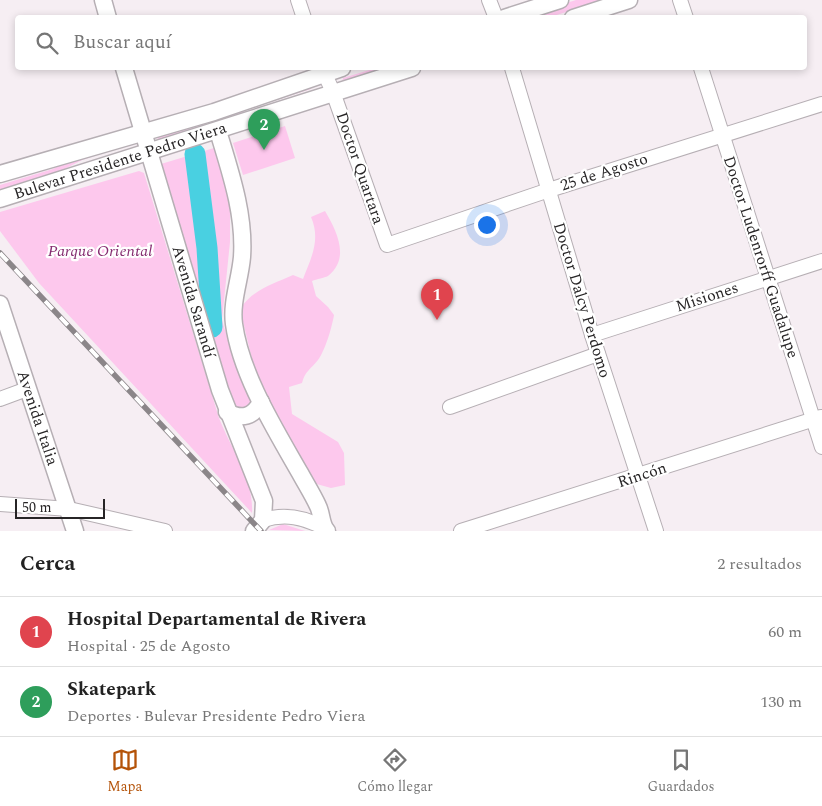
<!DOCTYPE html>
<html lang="es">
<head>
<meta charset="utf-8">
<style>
	body { margin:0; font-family:Spectral,serif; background:#f6f6f6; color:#222 }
	.scale { position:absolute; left:15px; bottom:12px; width:90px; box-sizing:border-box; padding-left:5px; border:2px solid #272526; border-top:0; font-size:14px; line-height:18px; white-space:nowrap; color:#272526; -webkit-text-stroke:4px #fff; paint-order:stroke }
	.you { position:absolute; left:486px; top:224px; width:18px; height:18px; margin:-12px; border:4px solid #fff; border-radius:50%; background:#1a73e8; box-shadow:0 0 0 8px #1a73e833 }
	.badge { display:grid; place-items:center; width:32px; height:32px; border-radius:50%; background:#b45309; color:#fff; font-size:16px; font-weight:700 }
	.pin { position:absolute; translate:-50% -41px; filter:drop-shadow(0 1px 2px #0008) }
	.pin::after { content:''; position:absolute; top:26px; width:18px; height:15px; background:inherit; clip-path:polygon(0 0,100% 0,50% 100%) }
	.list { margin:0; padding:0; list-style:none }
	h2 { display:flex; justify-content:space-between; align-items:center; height:65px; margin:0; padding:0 20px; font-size:21px }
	h2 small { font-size:16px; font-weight:400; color:#767676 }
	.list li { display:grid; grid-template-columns:32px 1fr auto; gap:15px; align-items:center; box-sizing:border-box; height:70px; padding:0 20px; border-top:1px solid #e0e0e0 }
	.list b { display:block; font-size:19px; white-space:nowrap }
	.list p { margin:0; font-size:16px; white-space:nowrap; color:#767676 }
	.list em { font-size:16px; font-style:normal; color:#767676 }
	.icon { flex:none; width:28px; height:28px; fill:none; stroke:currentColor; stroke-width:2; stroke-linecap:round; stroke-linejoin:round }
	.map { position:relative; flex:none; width:822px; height:531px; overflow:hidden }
	.search { position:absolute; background:#fff; box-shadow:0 2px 8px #0003; left:15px; right:15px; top:15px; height:55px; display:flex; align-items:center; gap:12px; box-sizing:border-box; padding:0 18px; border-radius:5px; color:#767676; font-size:19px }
	.sheet { height:205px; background:#fff }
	nav { display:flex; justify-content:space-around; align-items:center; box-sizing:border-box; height:70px; border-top:1px solid #e0e0e0; background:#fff; font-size:14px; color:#767676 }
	nav a { display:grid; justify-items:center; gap:2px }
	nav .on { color:#b45309 }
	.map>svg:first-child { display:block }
	.green { fill:#fdc8ed }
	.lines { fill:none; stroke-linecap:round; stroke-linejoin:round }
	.river { stroke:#49d0e1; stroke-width:21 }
	.minor-casing { stroke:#b6afb4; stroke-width:16 }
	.tertiary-casing { stroke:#b6afb4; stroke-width:19 }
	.minor { stroke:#fff; stroke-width:14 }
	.tertiary { stroke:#fff; stroke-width:16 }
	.rail-casing { stroke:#8b8689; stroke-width:5.5 }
	.rail { stroke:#fff; stroke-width:4; stroke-dasharray:11; stroke-linecap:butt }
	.labels { text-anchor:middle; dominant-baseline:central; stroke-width:4.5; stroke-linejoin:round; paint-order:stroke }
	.street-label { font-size:16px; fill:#272526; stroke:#fff }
	.park-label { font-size:16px; font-style:italic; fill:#862d71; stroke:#fff }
</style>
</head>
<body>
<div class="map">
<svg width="822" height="531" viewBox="0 0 822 531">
	<rect width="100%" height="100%" fill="#f6eef3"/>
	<!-- green -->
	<g class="green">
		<polygon points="576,0 605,0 550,17 519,18"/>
		<polygon points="376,68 394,68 342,82 343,78"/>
		<polygon points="312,85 311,89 248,109 237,116 209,126 207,121"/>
		<polygon points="205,122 207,127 160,141 157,138 159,136"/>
		<polygon points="285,126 295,158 243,175 233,143"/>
		<polygon points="137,142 82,160 55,174 0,192 0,185 53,169 74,157"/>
		<polygon points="214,148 227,183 230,210 230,242 222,320 231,350 253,397 251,405 242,410 233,407 164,189 161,164"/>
		<path d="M139,171L144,173L219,418C231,449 254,479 252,513L39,283L0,231V212Z"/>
		<path d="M325,211C336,230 351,258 328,276C324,278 317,279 312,281L316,296L328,307L334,315C332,327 325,351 318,360C311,369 305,371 302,383L289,387L292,414L338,442L344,453L345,485L331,488L313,483L270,404L255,372L240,309C252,290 273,284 293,275L303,279C311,258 321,240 311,217Z"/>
		<polygon points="283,524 305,531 269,530"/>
	</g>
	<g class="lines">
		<!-- river -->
		<polyline class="river" points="195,154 207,248 212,327"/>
		<defs>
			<g id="minor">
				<polyline points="298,0 304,18"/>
				<polyline points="489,0 496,18"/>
				<polyline points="680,0 686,18"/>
				<polyline points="322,68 333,92 387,245 549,190 822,104"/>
				<polyline points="512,68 592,335 656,531"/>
				<polyline points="701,68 822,447"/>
				<polyline points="592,335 822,261"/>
				<polyline points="0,399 27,389"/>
				<polyline points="450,407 598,354"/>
				<polyline points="0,504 69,509 165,531"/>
				<path d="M263,520C285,513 304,517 324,528"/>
				<polyline points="461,531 821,417"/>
			</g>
			<g id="tertiary">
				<polyline points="103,0 108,18"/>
				<polyline points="504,18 560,0"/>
				<polyline points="573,18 629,0"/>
				<path id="s1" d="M124,68L220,390L264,501L263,520L254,531"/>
				<path d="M218,131C230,171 245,214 242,257C240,280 231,302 234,324C241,375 275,429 300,473C306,484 313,495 318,506C322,514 321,525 327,531"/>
				<polyline points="0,174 214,112 342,68"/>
				<path id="s2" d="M0,199L412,68"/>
				<path id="s3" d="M0,304L75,531"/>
				<path d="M227,412C242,420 253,417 261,402"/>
			</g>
		</defs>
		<!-- minor casing -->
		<use href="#minor" class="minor-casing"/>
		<!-- tertiary casing -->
		<use href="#tertiary" class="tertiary-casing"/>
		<!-- minor -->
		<use href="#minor" class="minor"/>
		<!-- tertiary -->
		<use href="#tertiary" class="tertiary"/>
		<defs>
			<polyline id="rail" points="0,253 261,531"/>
		</defs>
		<!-- rail casing -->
		<use href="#rail" class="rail-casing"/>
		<!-- rail -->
		<use href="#rail" class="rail"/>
	</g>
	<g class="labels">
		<!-- street labels -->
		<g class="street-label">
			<text stroke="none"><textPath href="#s2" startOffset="126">Bulevar Presidente Pedro Viera</textPath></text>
			<text transform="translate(360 168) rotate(71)">Doctor Quartara</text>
			<text transform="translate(604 172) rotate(-18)">25 de Agosto</text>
			<text transform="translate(761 257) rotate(72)">Doctor Ludenrorff Guadalupe</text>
			<text transform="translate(707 297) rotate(-18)">Misiones</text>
			<text transform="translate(582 300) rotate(73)">Doctor Dalcy Perdomo</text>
			<text stroke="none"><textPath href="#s1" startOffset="244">Avenida Sarandí</textPath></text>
			<text stroke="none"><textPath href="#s3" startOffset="120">Avenida Italia</textPath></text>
			<text transform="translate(642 475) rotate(-18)">Rincón</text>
		</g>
		<!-- park labels -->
		<g class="park-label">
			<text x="100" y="251">Parque Oriental</text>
		</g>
	</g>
</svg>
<div class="scale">50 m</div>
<div class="you"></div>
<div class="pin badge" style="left:437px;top:320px;background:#e0444e">1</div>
<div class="pin badge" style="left:264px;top:150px;background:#2e9e5b">2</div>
<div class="search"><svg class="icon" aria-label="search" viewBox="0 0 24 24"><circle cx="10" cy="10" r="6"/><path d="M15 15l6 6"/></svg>Buscar aquí</div>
</div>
<section class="sheet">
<h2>Cerca<small>2 resultados</small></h2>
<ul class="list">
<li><span class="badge" style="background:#e0444e">1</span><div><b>Hospital Departamental de Rivera</b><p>Hospital · 25 de Agosto</p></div><em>60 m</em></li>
<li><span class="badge" style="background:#2e9e5b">2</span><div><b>Skatepark</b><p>Deportes · Bulevar Presidente Pedro Viera</p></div><em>130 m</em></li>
</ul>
</section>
<nav>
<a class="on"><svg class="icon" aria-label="map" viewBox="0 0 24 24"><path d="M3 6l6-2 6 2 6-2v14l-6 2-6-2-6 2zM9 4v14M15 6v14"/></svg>Mapa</a>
<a><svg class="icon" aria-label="directions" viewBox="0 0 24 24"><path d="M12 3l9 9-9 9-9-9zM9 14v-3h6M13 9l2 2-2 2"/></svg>Cómo llegar</a>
<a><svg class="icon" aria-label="saved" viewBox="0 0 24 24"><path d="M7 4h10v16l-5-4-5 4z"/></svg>Guardados</a>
</nav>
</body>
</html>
